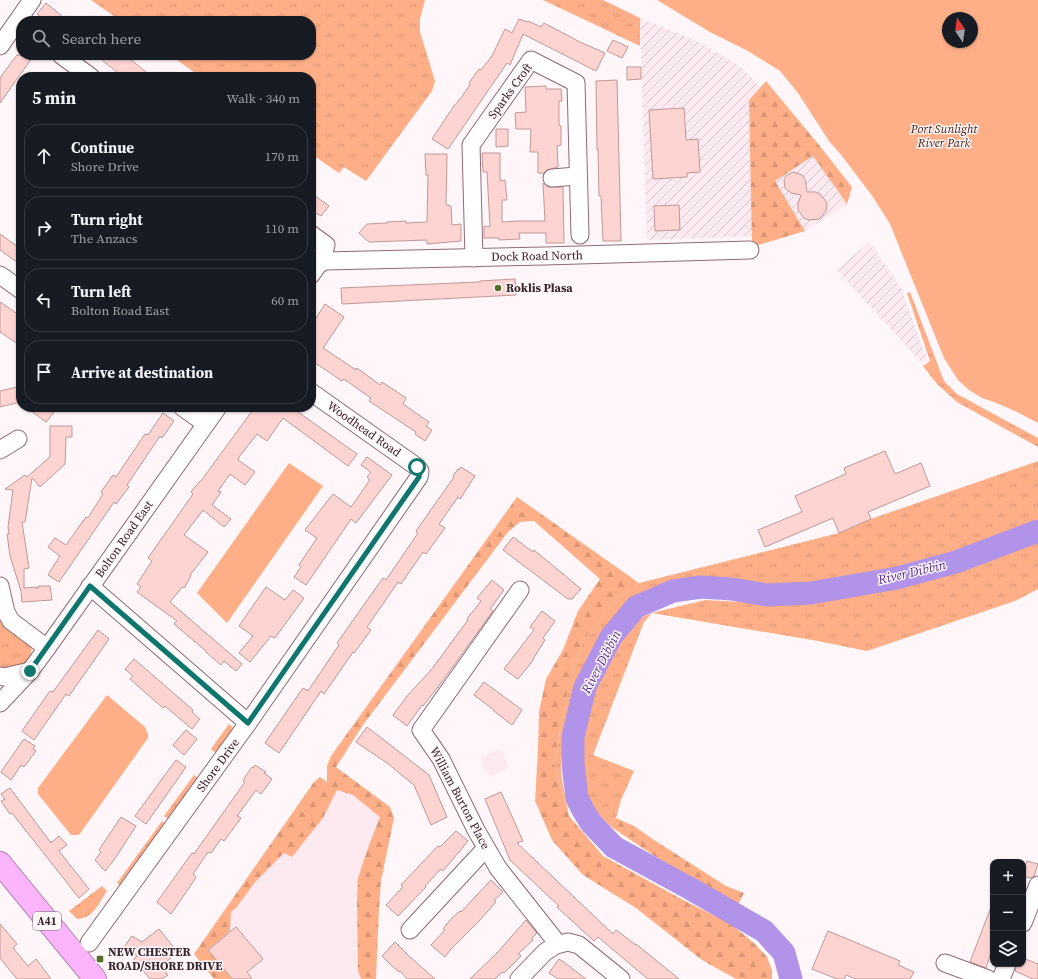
<!DOCTYPE html>
<html lang="en">
<head>
<meta charset="utf-8">
<style>
	body { margin:0; font-family:"Source Serif 4",serif; background:#242831; color:#f1f3f6 }
	.controls { position:absolute; right:12px; bottom:12px; display:grid; overflow:hidden; border-radius:8px; box-shadow:0 1px 3px #0004 }
	.controls button { width:36px; height:36px; display:grid; place-items:center; padding:0; border:0; border-bottom:1px solid #363941; background:#171b24; color:#f1f3f6; font:20px sans-serif }
	.compass { position:absolute; left:942px; top:12px; width:36px; height:36px; border-radius:50%; background:#171b24; box-shadow:0 1px 3px #0004; rotate:347deg }
	.stop { position:absolute; width:12px; height:12px; margin:-9px; border:3px solid #0f766e; border-radius:50%; background:#fff }
	.stop.end { background:#0f766e; border-color:#fff; box-shadow:0 1px 4px #0008 }
	.list { margin:0; padding:0; list-style:none }
	h2 { display:flex; justify-content:space-between; align-items:center; height:52px; margin:0; padding:0 16px; font-size:17px }
	h2 small { font-size:13px; font-weight:400; color:#9ea1a6 }
	.list li { display:grid; grid-template-columns:26px 1fr auto; gap:12px; align-items:center; box-sizing:border-box; height:64px; margin:0 8px 8px; padding:0 8px; border:1px solid #363941; border-radius:16px }
	.list b { display:block; font-size:15px; white-space:nowrap }
	.list p { margin:0; font-size:13px; white-space:nowrap; color:#9ea1a6 }
	.list em { font-size:13px; font-style:normal; color:#9ea1a6 }
	.icon { flex:none; width:22px; height:22px; fill:none; stroke:currentColor; stroke-width:2; stroke-linecap:round; stroke-linejoin:round }
	.map { position:relative; flex:none; width:1038px; height:979px; overflow:hidden }
	.search { position:absolute; background:#171b24; box-shadow:0 1px 3px #0004; left:16px; top:16px; width:300px; height:44px; display:flex; align-items:center; gap:10px; box-sizing:border-box; padding:0 14px; border-radius:16px; color:#9ea1a6; font-size:15px }
	.panel { position:absolute; background:#171b24; box-shadow:0 1px 3px #0004; left:16px; top:72px; width:300px; height:340px; border-radius:16px }
	.map>svg:first-child { display:block }
	.built { fill:#fdeaf1 }
	.industrial { fill:url(#industrial-furrows) }
	.grass { fill:url(#grass-tufts) }
	.forest { fill:url(#forest-firs) }
	.green { fill:#feaf87; fill-rule:evenodd }
	.lines { fill:none; stroke-linecap:round; stroke-linejoin:round }
	.river { stroke:#b193e9; stroke-width:23 }
	.building { fill:#fed4d2; stroke:#bf9897 }
	.minor-casing { stroke:#8d6b78; stroke-width:19 }
	.highway-casing { stroke:#b682b3; stroke-width:24 }
	.minor { stroke:#fff; stroke-width:17 }
	.highway { stroke:#fcb4fc; stroke-width:22 }
	.route { stroke:#0f766e; stroke-width:5 }
	.poi-dot { fill:#517027; stroke:#fef6f9; stroke-width:1.5 }
	.labels { text-anchor:middle; dominant-baseline:central; stroke-width:3; stroke-linejoin:round; paint-order:stroke }
	.shield { fill:#fef6f9; stroke:#71646a; stroke-width:1 }
	.shield-label { font-size:11px; font-weight:bold; fill:#34262c }
	.street-label { font-size:12px; fill:#34262c; stroke:#fef6f9 }
	.park-label { font-size:12px; font-style:italic; fill:#43200d; stroke:#fef6f9 }
	.poi-label { font-size:12px; font-weight:bold; fill:#34262c; stroke:#fef6f9; text-anchor:start }
	.water-label { font-size:13px; font-style:italic; fill:#5a3093; stroke:#fef6f9 }
</style>
</head>
<body>
<div class="map">
<svg width="1038" height="979" viewBox="0 0 1038 979">
	<defs>
		<pattern id="industrial-furrows" width="10" height="10" patternUnits="userSpaceOnUse"><rect width="10" height="10" fill="#fdeaf1"/><path d="M-1 1l2-2M0 10L10 0M9 11l2-2" fill="none" stroke="#d9c9cf"/></pattern>
		<pattern id="grass-tufts" width="24" height="20" patternUnits="userSpaceOnUse"><rect width="24" height="20" fill="#feaf87"/><path d="M3 7l-1-3M5 7V3M7 7l1-3M15 17l-1-3M17 17v-4M19 17l1-3" fill="none" stroke="#da9675"/></pattern>
		<pattern id="forest-firs" width="22" height="20" patternUnits="userSpaceOnUse"><rect width="22" height="20" fill="#feaf87"/><path d="M5 1l3.5 6h-7zM16 11l3.5 6h-7z" fill="#da9675"/></pattern>
	</defs>
	<rect width="100%" height="100%" fill="#fef6f9"/>
	<!-- built -->
	<g class="built">
		<polygon points="500,748 509,767 489,777 480,758"/>
		<polygon points="337,790 353,795 381,817 369,845 357,901 358,971 361,979 232,979 208,950 230,932 231,912 236,908 256,881 284,852 292,857 323,818"/>
	</g>
	<!-- industrial -->
	<g class="industrial">
		<polygon points="640,18 703,44 742,68 760,87 749,100 752,236 647,240"/>
		<polygon points="813,156 847,204 805,231 775,181"/>
		<polygon points="869,242 901,288 927,360 922,363 837,270"/>
	</g>
	<!-- grass -->
	<g class="grass">
		<polygon points="91,0 425,0 420,19 420,32 435,81 432,91 366,181 344,167 339,173 311,154 311,77 201,77 170,55 311,55 311,21 121,21"/>
		<polygon points="543,0 603,0 640,18 640,46"/>
		<polygon points="910,292 944,381 957,394 1038,438 1038,447 957,402 937,384 923,366 930,361 907,293"/>
		<path d="M1038,461V525C973,550 908,571 839,582C828,584 816,587 804,588C792,589 779,590 768,589C739,587 711,578 683,583C663,587 634,597 620,611C586,644 564,717 561,764C560,778 567,802 569,816L554,762L571,676L584,639L618,598L639,583L839,533L871,519Z"/>
		<polygon points="1038,538 1038,589 1015,601 867,651 818,641 652,613 644,622 593,755 634,771 621,800 616,818 610,826 595,811 586,798 582,785 580,762 585,724 598,680 624,631 633,621 652,613 705,600 777,604 840,597 912,583 986,561"/>
		<path d="M0,608L32,645C31,668 18,667 0,672Z"/>
		<polygon points="229,724 236,730 217,754 211,749"/>
		<polygon points="194,775 201,780 171,821 164,816"/>
		<polygon points="162,821 168,825 122,888 117,883"/>
		<path d="M102,886L107,891C98,904 93,919 77,919L69,911Z"/>
	</g>
	<!-- forest -->
	<g class="forest">
		<polygon points="766,81 819,145 852,187 847,204 813,156 775,181 805,231 752,247 749,100"/>
		<polygon points="517,497 639,583 618,598 584,639 571,676 554,762 569,816 603,856 685,901 731,924 755,944 767,957 772,970 772,979 736,979 702,960 636,908 583,875 552,840 535,801 538,750 539,712 546,679 563,650 578,611 600,579 534,521 520,522 508,532 363,725 336,767 390,807 394,818 381,881 379,908 376,979 361,979 358,971 357,900 358,878 369,845 380,817 353,795 337,790 323,818 292,857 284,853 256,881 236,908 231,912 230,931 208,950 232,979 214,979 194,954 314,782 320,777 327,782 327,766 331,756"/>
		<polygon points="616,818 634,826 654,840 726,886 744,893 737,906 653,855 610,826"/>
	</g>
	<!-- green -->
	<g class="green">
		<path d="M657,0H1038V423L1015,411L994,402L982,398L969,390L958,380L944,358L890,224L873,197L842,156L829,141L798,93L780,71L748,51L710,32ZM948,18H972V42H948Z"/>
		<polygon points="289,463 323,486 227,623 197,593"/>
		<polygon points="107,695 145,727 148,734 148,738 79,835 71,835 38,794 38,788"/>
	</g>
	<g class="lines">
		<!-- river -->
		<polyline class="river" points="791,979 784,953 764,931 691,889 614,847 591,823 583,810 577,798 573,764 573,737 585,687 611,637 636,607 673,591 701,587 731,589 767,595 811,593 897,578 956,562 1038,531"/>
	</g>
	<!-- building -->
	<g class="building">
		<polygon points="46,3 68,21 46,21 37,14"/>
		<polygon points="519,19 527,22 528,21 541,27 544,23 580,42 605,53 596,71 523,34 510,65 507,63 448,149 432,139 454,106 461,98 470,85 469,83 479,69 481,70 492,56 505,29 512,33"/>
		<polygon points="613,40 628,47 622,58 607,51"/>
		<polygon points="17,55 34,55 0,103 0,78"/>
		<polygon points="96,55 125,55 152,77 123,77"/>
		<polygon points="627,67 641,67 641,79 627,80"/>
		<polygon points="617,80 621,241 603,241 601,196 599,196 598,149 597,150 596,81"/>
		<polygon points="546,86 546,89 561,89 562,101 559,101 559,125 561,126 561,145 557,146 558,167 547,170 543,174 543,173 538,173 538,152 530,152 531,129 516,129 515,113 526,112 525,87"/>
		<polygon points="684,108 686,140 698,139 700,172 687,173 687,177 653,179 649,110"/>
		<polygon points="496,129 508,129 508,146 496,147"/>
		<polygon points="482,153 500,153 500,181 505,180 507,200 502,200 502,222 520,221 545,221 543,183 548,187 563,187 564,243 546,243 546,233 519,233 520,239 499,240 499,238 484,238 484,226 490,227 487,172 483,172"/>
		<polygon points="425,154 447,154 446,205 451,206 452,225 461,224 461,241 427,244 427,240 369,242 359,233 367,224 387,223 387,222 406,221 406,223 427,222 428,175 426,175"/>
		<polygon points="793,172 802,175 805,179 807,192 816,192 820,194 825,200 827,204 826,211 823,215 819,219 809,220 804,218 798,210 798,204 801,195 791,193 785,188 784,180 786,176"/>
		<polygon points="311,193 329,206 321,216 311,210"/>
		<polygon points="679,205 680,230 655,231 654,206"/>
		<polygon points="0,234 21,249 21,265 0,250"/>
		<polygon points="515,279 516,295 342,304 341,288 480,282 480,281"/>
		<polygon points="0,302 19,315 18,318 21,320 21,346 0,332"/>
		<polygon points="325,304 344,317 323,348 356,370 357,368 380,385 382,382 406,398 403,404 429,422 426,426 432,430 425,441 415,434 416,432 369,401 371,398 344,379 342,381 311,360 311,326"/>
		<polygon points="21,386 21,402 0,407 0,391"/>
		<polygon points="26,407 58,407 46,422"/>
		<polygon points="255,407 291,407 357,454 348,466 283,418 267,441 257,434 239,457 238,460 255,472 245,485 230,474 218,491 221,492 212,505 231,519 224,527 203,510 184,535 208,552 190,575 191,576 184,588 182,587 170,602 242,664 236,671 224,661 221,665 206,652 206,651 174,624 177,621 137,592 141,587 137,584 152,561 148,558 191,497 193,494 191,492 200,481 201,481"/>
		<polygon points="163,413 174,421 162,438 160,436 127,485 129,487 116,504 114,502 59,582 48,575 60,556 48,547 55,538 66,545 86,517 88,518 103,494 101,492 113,475 116,477 145,434 148,435"/>
		<polygon points="50,426 72,426 72,437 66,437 65,464 40,487 32,478 25,522 22,522 29,568 24,569 24,588 37,587 37,589 39,586 50,586 52,600 22,602 21,591 10,556 7,534 9,534 8,527 13,490 5,489 25,475 27,477 50,457"/>
		<polygon points="885,451 895,474 921,463 930,486 868,512 871,519 839,533 833,518 765,547 758,530 802,512 795,496 846,474 844,468"/>
		<polygon points="367,457 392,475 356,523 351,519 306,585 294,577 301,567 299,565 317,538 305,530 333,494 351,507 370,480 367,477 371,472 361,465"/>
		<polygon points="461,467 475,476 460,499 458,497 439,524 445,528 426,554 423,552 401,584 398,582 367,627 371,630 354,653 353,652 324,694 321,691 279,753 265,743 303,688 308,691 339,645 337,643 383,578 386,580 418,533 416,531 452,480 454,477 453,476 458,469 459,470"/>
		<polygon points="513,537 533,552 534,550 581,589 572,599 568,599 503,550"/>
		<polygon points="492,580 504,590 490,609 493,611 438,687 423,706 422,705 407,726 393,715 408,695 432,669 468,620 467,619 481,601 477,598"/>
		<polygon points="266,587 285,600 293,590 304,598 275,638 271,636 250,662 239,653 253,636 239,626"/>
		<polygon points="542,611 555,621 543,638 545,640 533,659 534,659 518,679 504,669 534,630 530,627"/>
		<polygon points="98,630 109,639 69,696 66,694 34,740 22,731 50,691 53,692"/>
		<polygon points="134,659 193,710 192,712 200,719 192,729 165,706 163,708 130,679 133,676 125,669"/>
		<polygon points="484,682 522,710 512,725 494,711 494,710 474,695"/>
		<polygon points="367,727 429,775 447,817 431,825 414,785 387,763 356,742"/>
		<polygon points="186,730 197,739 184,755 173,745"/>
		<polygon points="24,739 35,746 33,749 36,751 24,767 21,765 11,780 1,772"/>
		<polygon points="176,760 186,767 146,824 135,816"/>
		<polygon points="255,765 266,772 264,773 272,779 261,794 256,790 237,816 241,818 224,841 221,839 211,853 208,852 193,874 196,877 193,882 171,914 157,902 192,853 194,854 245,782 243,781 245,777 252,767 253,768"/>
		<polygon points="10,788 51,843 59,836 67,845 59,851 89,889 79,898 12,813 10,814 1,801 5,799 1,794"/>
		<polygon points="501,792 523,841 517,843 613,934 616,930 636,945 636,944 679,979 648,979 598,937 594,941 557,907 559,906 510,860 485,799"/>
		<polygon points="121,817 136,826 114,860 105,871 95,860 101,852 99,850"/>
		<polygon points="456,831 468,841 443,871 441,869 425,886 426,887 398,916 386,905 403,887 401,885 438,846 440,847"/>
		<polygon points="1027,861 1038,864 1034,876 1031,878 1023,876 1023,871"/>
		<polygon points="491,880 503,892 494,900 496,902 479,921 451,949 445,957 431,945 445,930 443,929 452,918 460,911 461,912"/>
		<polygon points="993,902 993,946 986,968 970,962"/>
		<polygon points="526,920 537,933 532,938 533,940 518,954 521,956 504,973 502,972 495,979 470,979 497,953"/>
		<polygon points="0,924 17,944 13,948 28,966 36,959 51,979 17,979 0,958"/>
		<polygon points="236,927 263,959 247,972 252,979 232,979 208,950"/>
		<polygon points="159,929 175,949 168,955 171,958 161,966 168,975 162,979 150,979 134,959 137,956 124,947 132,936 142,942"/>
		<polygon points="828,931 900,961 898,965 914,972 910,979 856,979 846,975 844,979 837,979 812,969"/>
		<polygon points="395,942 411,958 435,979 407,979 400,971 399,972 390,964 382,956"/>
		<polygon points="1023,958 1038,964 1038,979 1033,979 1015,971 1017,964 1023,964"/>
		<polygon points="559,959 565,963 586,979 558,979 549,973"/>
	</g>
	<g class="lines">
		<defs>
			<g id="minor">
				<polyline points="0,46 32,0"/>
				<polyline points="61,55 91,77"/>
				<polyline points="552,178 577,176"/>
				<polyline points="311,234 326,245 324,252 324,261 318,265 311,275"/>
				<polyline points="474,258 471,145 531,60 576,83 580,235"/>
				<polyline points="324,261 545,256 750,250"/>
				<polyline points="0,275 21,290"/>
				<polyline points="182,407 206,424"/>
				<polyline points="0,450 18,439"/>
				<polyline points="0,586 6,612 11,621 47,648"/>
				<polyline points="90,586 248,723"/>
				<polyline points="520,590 421,730 441,759 476,830 498,868 558,944"/>
				<polyline points="0,676 4,677 30,671"/>
				<polyline points="0,703 30,671 47,648 218,407"/>
				<polyline points="1023,923 1038,885"/>
				<polyline points="410,930 486,848"/>
				<polyline points="89,943 248,723 419,477 420,471 417,467 311,392"/>
				<polyline points="945,963 988,979"/>
				<polyline points="519,979 545,952 556,945 568,942 579,945 621,979"/>
				<polyline points="1001,979 1007,964"/>
			</g>
			<polyline id="highway" points="0,863 95,979"/>
		</defs>
		<!-- minor casing -->
		<use href="#minor" class="minor-casing"/>
		<!-- highway casing -->
		<use href="#highway" class="highway-casing"/>
		<!-- minor -->
		<use href="#minor" class="minor"/>
		<!-- highway -->
		<use href="#highway" class="highway"/>
	</g>
	<g class="lines">
		<!-- route -->
		<polyline class="route" points="30,671 90,586 248,723 419,477 420,471 417,467"/>
	</g>
	<!-- markers -->
	<g class="poi-dot">
		<circle cx="498" cy="288" r="4"/>
		<rect x="96" y="955" width="8" height="8" rx="2"/>
	</g>
	<g class="labels">
		<!-- shield labels -->
		<rect class="shield" x="33" y="912" width="28" height="18" rx="3"/>
		<g class="shield-label">
			<text x="47" y="921">A41</text>
		</g>
		<!-- street labels -->
		<g class="street-label">
			<text transform="translate(510 91) rotate(-54)">Sparks Croft</text>
			<text transform="translate(537 256) rotate(-1)">Dock Road North</text>
			<text transform="translate(364 429) rotate(35)">Woodhead Road</text>
			<text transform="translate(124 539) rotate(-55)">Bolton Road East</text>
			<text transform="translate(218 765) rotate(-54)">Shore Drive</text>
			<text transform="translate(460 798) rotate(62)">William Burton Place</text>
		</g>
		<!-- park labels -->
		<g class="park-label">
			<text x="944" y="129">Port Sunlight<tspan x="944" dy="14">River Park</tspan></text>
		</g>
		<!-- poi labels -->
		<g class="poi-label">
			<text x="506" y="288">Roklis Plasa</text>
			<text x="108" y="952">NEW CHESTER<tspan x="108" dy="14">ROAD/SHORE DRIVE</tspan></text>
		</g>
		<!-- water labels -->
		<g class="water-label">
			<text transform="translate(912 572) rotate(-13)">River Dibbin</text>
			<text transform="translate(601 662) rotate(-62)">River Dibbin</text>
		</g>
	</g>
</svg>
<div class="controls">
<button>+</button>
<button>−</button>
<button><svg class="icon" aria-label="layers" viewBox="0 0 24 24"><path d="M12 4l9 5-9 5-9-5zM3 14l9 5 9-5"/></svg></button>
</div>
<svg class="compass" viewBox="-18 -18 36 36"><path d="M0-13l5 13h-10z" fill="#e53935"/><path d="M0 13l5-13h-10z" fill="#9ea1a6"/></svg>
<div class="stop" style="left:417px;top:467px"></div>
<div class="stop end" style="left:30px;top:671px"></div>
<div class="search"><svg class="icon" aria-label="search" viewBox="0 0 24 24"><circle cx="10" cy="10" r="6"/><path d="M15 15l6 6"/></svg>Search here</div>
<section class="panel">
<h2>5 min<small>Walk · 340 m</small></h2>
<ul class="list">
<li><svg class="icon" aria-label="ahead" viewBox="0 0 24 24"><path d="M12 20V5M6 11l6-6 6 6"/></svg><div><b>Continue</b><p>Shore Drive</p></div><em>170 m</em></li>
<li><svg class="icon" aria-label="right" viewBox="0 0 24 24"><path d="M7 20v-9h11M14 6l5 5-5 5"/></svg><div><b>Turn right</b><p>The Anzacs</p></div><em>110 m</em></li>
<li><svg class="icon" aria-label="left" viewBox="0 0 24 24"><path d="M17 20v-9H6M10 6l-5 5 5 5"/></svg><div><b>Turn left</b><p>Bolton Road East</p></div><em>60 m</em></li>
<li><svg class="icon" aria-label="arrive" viewBox="0 0 24 24"><path d="M6 21V4h12l-3 4 3 4H6"/></svg><div><b>Arrive at destination</b></div></li>
</ul>
</section>
</div>
</body>
</html>
